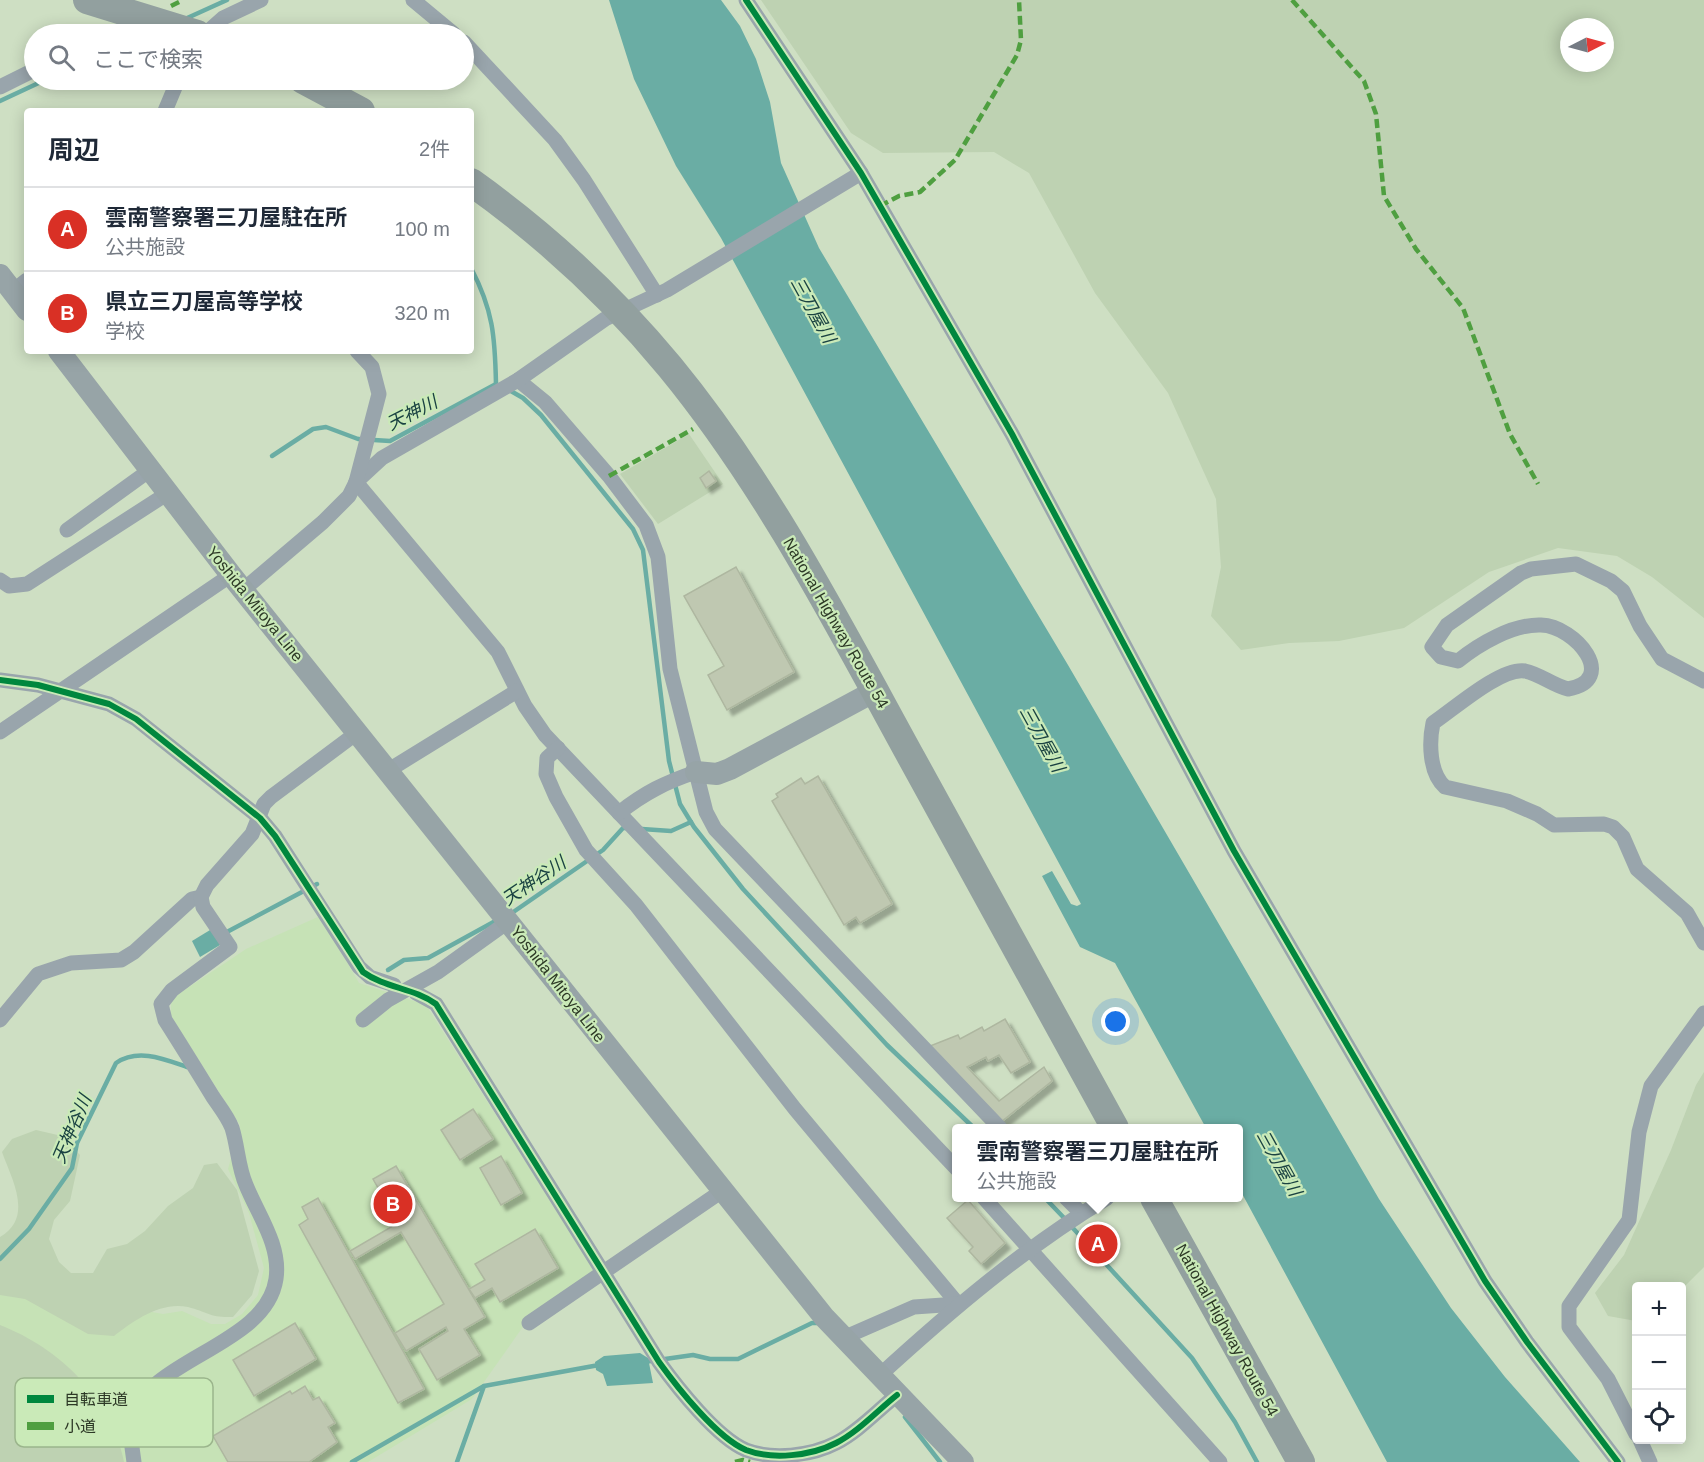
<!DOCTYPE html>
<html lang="ja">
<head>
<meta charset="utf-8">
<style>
	body { margin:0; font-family:Helvetica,"Noto Sans JP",sans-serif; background:#f2f2f3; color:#1f2937 }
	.controls { position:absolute; right:18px; bottom:18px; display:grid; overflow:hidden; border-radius:6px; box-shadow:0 3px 15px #0003 }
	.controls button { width:54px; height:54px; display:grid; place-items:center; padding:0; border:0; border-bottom:2px solid #e0e1e3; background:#fff; color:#1f2937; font:30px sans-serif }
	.compass { position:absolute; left:1560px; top:18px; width:54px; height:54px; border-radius:50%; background:#fff; box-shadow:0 3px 15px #0003; rotate:84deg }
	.you { position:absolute; left:1116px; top:1022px; width:21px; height:21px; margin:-15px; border:4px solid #fff; border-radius:50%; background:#1a73e8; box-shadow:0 0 0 9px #1a73e833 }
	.badge { display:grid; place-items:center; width:39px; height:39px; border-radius:50%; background:#d93025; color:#fff; font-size:20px; font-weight:700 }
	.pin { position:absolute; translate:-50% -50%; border:3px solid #fff; box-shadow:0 2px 6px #0006 }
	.popup { position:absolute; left:952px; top:1124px; width:291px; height:78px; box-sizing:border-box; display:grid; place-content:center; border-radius:6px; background:#fff; filter:drop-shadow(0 2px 4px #0005); font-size:20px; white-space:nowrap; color:#747a83 }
	.popup b { font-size:22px; color:#1f2937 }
	.popup::after { content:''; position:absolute; left:50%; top:100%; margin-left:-12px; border:12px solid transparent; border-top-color:#fff }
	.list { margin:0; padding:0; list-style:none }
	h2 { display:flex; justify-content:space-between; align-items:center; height:78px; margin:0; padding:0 24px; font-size:26px }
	h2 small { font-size:20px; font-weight:400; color:#747a83 }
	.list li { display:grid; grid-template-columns:39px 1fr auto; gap:18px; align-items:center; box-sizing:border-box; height:84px; padding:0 24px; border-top:2px solid #e0e1e3 }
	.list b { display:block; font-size:22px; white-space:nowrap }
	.list p { margin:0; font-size:20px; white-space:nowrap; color:#747a83 }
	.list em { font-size:20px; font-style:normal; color:#747a83 }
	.icon { flex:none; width:33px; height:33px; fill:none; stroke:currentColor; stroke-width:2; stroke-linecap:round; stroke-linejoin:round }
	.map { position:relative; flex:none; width:1704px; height:1462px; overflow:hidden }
	.search { position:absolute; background:#fff; box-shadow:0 3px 15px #0003; left:24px; top:24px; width:450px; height:66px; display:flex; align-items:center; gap:15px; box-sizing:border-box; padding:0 21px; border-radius:33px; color:#747a83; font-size:22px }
	.panel { position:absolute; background:#fff; box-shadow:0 3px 15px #0003; left:24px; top:108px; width:450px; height:246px; border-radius:6px }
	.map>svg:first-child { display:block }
	.built { fill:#c6e2b6 }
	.green { fill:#bed2b2; fill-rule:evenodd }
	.water { fill:#6aada4 }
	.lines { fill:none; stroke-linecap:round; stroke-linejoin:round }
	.stream { stroke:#6aada4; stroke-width:4.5 }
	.building { fill:#bfc8b1; stroke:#aeb7a0; stroke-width:1.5; filter:url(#shadow) }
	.street { stroke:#99a5ac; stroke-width:15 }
	.secondary { stroke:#97a4a7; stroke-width:22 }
	.highway { stroke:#92a09f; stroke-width:28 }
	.quiet { stroke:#4f9f40; stroke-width:4.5; stroke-dasharray:9 4.5; stroke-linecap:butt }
	.cycleway-casing { stroke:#caeab8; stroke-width:10 }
	.cycleway { stroke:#00873e; stroke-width:6 }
	.labels { text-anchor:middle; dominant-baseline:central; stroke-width:4.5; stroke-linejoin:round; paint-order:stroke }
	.street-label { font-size:16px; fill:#2d3926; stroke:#caeab8 }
	.water-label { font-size:18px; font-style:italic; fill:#1a4242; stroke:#caeab8 }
	.key { fill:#caeab8; stroke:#9bb58c; stroke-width:1.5 }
	.key-label { font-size:16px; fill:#2d3926 }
</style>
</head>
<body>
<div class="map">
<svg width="1704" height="1462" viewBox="0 0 1704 1462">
	<defs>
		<filter id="shadow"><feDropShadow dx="5.5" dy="5.5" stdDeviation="1.5" flood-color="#0004"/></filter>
	</defs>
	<rect width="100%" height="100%" fill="#cedfc3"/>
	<!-- built -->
	<polygon class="built" points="320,916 359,983 426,1005 595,1271 532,1314 472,1399 368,1462 0,1462 0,1284 163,1314 182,1311 211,1324 225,1324 242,1314 258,1295 264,1268 249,1213 228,1169 240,1125 171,1016 171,999 246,949"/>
	<!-- green -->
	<g class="green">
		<path d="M761,0H1704V618L1652,577L1617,556L1558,548L1489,572L1404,628L1339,641L1289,643L1241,650L1211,616L1221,567L1216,499L1168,393L1095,293L1029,173L994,152L883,153L851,133ZM1569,27H1605V63H1569Z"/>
		<polygon points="689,434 723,484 658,524 620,474"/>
		<polygon points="1704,1072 1704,1267 1682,1289 1682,1286 1636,1286 1636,1321 1608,1316 1595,1293 1624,1255 1671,1150 1696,1085"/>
		<path d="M36,1130L62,1136L80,1155L70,1201L54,1220L49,1239L59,1262L71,1273H93L107,1249L127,1244L145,1231L168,1206L193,1188L204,1165L217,1163L237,1190L259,1271L252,1295L233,1317C210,1318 208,1312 188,1307C161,1301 133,1321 114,1336L88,1334L25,1299L0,1295V1237C34,1217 12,1180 2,1152L12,1139Z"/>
		<path d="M0,1325C59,1348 111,1398 124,1462H0Z"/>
	</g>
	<!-- water -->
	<g class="water">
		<polygon points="609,0 721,0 740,26 756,59 770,102 781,163 819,248 1068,665 1379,1199 1451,1308 1505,1377 1580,1462 1387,1462 1239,1188 1239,1128 1206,1128 1115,963 1080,947 1042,876 1052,871 1071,904 1077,906 1081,904 721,238 676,166 634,79"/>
		<polygon points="215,927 225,942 200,957 192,941"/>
		<polygon points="640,1353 648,1358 653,1383 607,1386 603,1374 596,1370 595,1362 604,1356"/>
	</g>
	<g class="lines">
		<!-- stream -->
		<g class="stream">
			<polyline points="185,19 227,0"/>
			<polyline points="0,101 45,80"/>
			<path d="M471,268C493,310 495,336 496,384"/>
			<polyline points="509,390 523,398 541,415 633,529 643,550 669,761 680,804 694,827 743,889 887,1045 974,1128"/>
			<polyline points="272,456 313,429 326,427 358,439 390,441 496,384"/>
			<polyline points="642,829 671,831 691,822"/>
			<polyline points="509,915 603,850 623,828 627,828"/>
			<polyline points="225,933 317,884"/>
			<polyline points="388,970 404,960 428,958 499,919"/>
			<polyline points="1045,1198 1066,1220"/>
			<polyline points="1071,1226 1192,1358 1235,1422 1257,1462"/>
			<path d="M0,1259L29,1229L72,1168L77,1143L116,1063C138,1048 164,1059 187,1067"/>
			<polyline points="644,1362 693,1355 710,1359 738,1359 812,1323 817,1323"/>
			<polyline points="905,1417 940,1462"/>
			<polyline points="352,1462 484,1386 599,1365"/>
			<polyline points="457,1462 484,1386"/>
		</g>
	</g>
	<!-- building -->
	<g class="building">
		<polygon points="709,471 716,481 706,488 700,478"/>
		<polygon points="736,567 794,672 727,710 708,675 724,666 684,596"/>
		<polygon points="818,776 892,904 860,923 856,917 844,925 772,801 778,797 776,794 801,778 805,784"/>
		<polygon points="1005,1019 1030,1062 1011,1073 999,1055 988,1061 986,1057 967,1067 999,1101 1044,1067 1052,1081 1001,1122 930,1046 958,1035 960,1039 982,1027 984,1031"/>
		<polygon points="473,1109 493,1139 460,1160 441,1130"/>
		<polygon points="501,1156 522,1193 501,1205 480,1168"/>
		<polygon points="396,1166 485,1317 464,1329 480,1355 437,1380 419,1349 448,1331 446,1327 406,1351 395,1333 444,1304 401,1232 355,1259 350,1251 398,1223 373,1179"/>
		<polygon points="318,1198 424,1389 398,1403 299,1225 308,1219 302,1207"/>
		<polygon points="968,1200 1005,1243 981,1264 969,1251 973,1247 947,1218"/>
		<polygon points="535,1229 558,1268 500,1302 492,1288 475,1298 469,1289 485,1280 475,1264"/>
		<polygon points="295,1323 316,1359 254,1396 233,1360"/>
		<polygon points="305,1386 313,1400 319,1397 335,1423 328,1427 337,1442 309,1462 228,1462 213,1436 290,1391 292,1394"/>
	</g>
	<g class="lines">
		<!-- street -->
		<g class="street">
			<polyline points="413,0 454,34"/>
			<polyline points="746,0 861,173 1012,434 1234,851 1485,1281 1527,1342 1618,1462"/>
			<polyline points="112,34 130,26 135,15"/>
			<polyline points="205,34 223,18 261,0"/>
			<polyline points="464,42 555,140 584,180 657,295"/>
			<polyline points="0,87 34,70"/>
			<polyline points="165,111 178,80"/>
			<polyline points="13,291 27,280"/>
			<polyline points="518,380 545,402 609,476 646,525 658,557 670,669 706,812 715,829 1000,1128"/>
			<polyline points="356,482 498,652 525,706 545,735 957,1169"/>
			<polyline points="356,482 382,458 518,380 605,319 667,290 861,173"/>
			<polyline points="67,530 150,470"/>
			<polyline points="0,580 9,586 27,584 168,493"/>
			<polyline points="243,590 323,522 349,496 356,482 379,394 372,367 357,351"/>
			<polyline points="0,680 38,685 109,704 136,719 260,818 275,836 359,967 370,977 394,985"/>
			<path d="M1704,681L1662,659L1640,626L1623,591L1611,581L1576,564L1531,569L1521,573L1447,625L1432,647L1441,657L1458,661C1479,644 1513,624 1541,625C1576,626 1619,680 1568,689C1552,685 1540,674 1525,671C1501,667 1454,709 1433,723C1429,742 1429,773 1445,787L1507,801L1537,814L1554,825L1604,824L1613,827L1623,837L1637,869L1687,913L1704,943"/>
			<polyline points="0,732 231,575"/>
			<polyline points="558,748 547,758 546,774 556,797 586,850 636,905 795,1109 958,1304"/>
			<polyline points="389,770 517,691"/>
			<path d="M619,813C644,793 666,782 696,772"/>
			<path d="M416,993L436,1004L659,1362C677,1387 717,1438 746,1450C772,1460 811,1456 836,1443C858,1432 878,1410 897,1395"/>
			<polyline points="0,1020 38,974 71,963 121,960 134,952 192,899 201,897"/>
			<polyline points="363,1020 388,1000 438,972 509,921"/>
			<polyline points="984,1198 1220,1462"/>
			<polyline points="1066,1198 1081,1213"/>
			<polyline points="529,1323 722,1191"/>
			<polyline points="843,1338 914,1307 958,1304"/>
			<path d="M879,1376C950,1311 1024,1248 1107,1198"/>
			<polyline points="1636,1434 1608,1379 1569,1327 1569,1306 1629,1220 1639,1132 1651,1086 1704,1013"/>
			<polyline points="1640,1440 1650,1462"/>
			<path d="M134,1462C132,1447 129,1432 133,1417C150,1358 266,1346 276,1279C281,1245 258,1215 246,1185C238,1167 238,1147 232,1128C228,1117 219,1106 213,1097C197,1071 181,1045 165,1020L161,1004L172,990L230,947L203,907L201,897L207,885L252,834L264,804L271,797L358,732"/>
		</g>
		<!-- secondary -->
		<g class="secondary">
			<polyline points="0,275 27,310"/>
			<polyline points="59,351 231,575 824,1317 963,1462"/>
			<polyline points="696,772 717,774 730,769 875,691"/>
		</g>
		<!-- highway -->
		<g class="highway">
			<polyline points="87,0 197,34"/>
			<polyline points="303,80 361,111"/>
			<path d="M471,182C544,234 613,298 670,367C767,485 838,624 911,757C979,881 1047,1005 1115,1128"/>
			<polyline points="1154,1198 1301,1462"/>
		</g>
		<!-- quiet -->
		<g class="quiet">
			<polyline points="1292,0 1364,81 1376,114 1384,196 1416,249 1463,308 1510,434 1538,484"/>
			<polyline points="171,6 183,0"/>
			<polyline points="880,206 899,196 920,192 955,160 1017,55 1021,40 1019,0"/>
			<polyline points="609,476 693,429"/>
			<polyline points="735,1462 743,1460 750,1462"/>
		</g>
		<defs>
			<g id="cycleway">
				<polyline points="746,0 861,173 1012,434 1234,851 1485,1281 1527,1342 1618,1462"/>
				<path d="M0,680L38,685L109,704L136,719L260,818L275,836L363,972C385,988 414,988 436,1004L659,1362C677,1387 717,1438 746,1450C772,1460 811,1456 836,1443C858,1432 878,1410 897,1395"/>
			</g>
		</defs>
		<!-- cycleway casing -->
		<use href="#cycleway" class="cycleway-casing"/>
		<!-- cycleway -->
		<use href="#cycleway" class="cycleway"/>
	</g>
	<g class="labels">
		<!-- street labels -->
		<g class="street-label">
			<text transform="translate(255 604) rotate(51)">Yoshida Mitoya Line</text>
			<text transform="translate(836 623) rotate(60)">National Highway Route 54</text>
			<text transform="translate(558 984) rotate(52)">Yoshida Mitoya Line</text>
			<text transform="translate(1227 1330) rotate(61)">National Highway Route 54</text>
		</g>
		<!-- water labels -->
		<g class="water-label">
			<text transform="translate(813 310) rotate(61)">三刀屋川</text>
			<text transform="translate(412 413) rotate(-27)">天神川</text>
			<text transform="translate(1042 739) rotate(61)">三刀屋川</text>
			<text transform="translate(534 881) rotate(-34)">天神谷川</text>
			<text transform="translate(72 1129) rotate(-67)">天神谷川</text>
			<text transform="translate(1279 1163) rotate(61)">三刀屋川</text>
		</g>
	</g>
	<!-- legend -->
	<rect x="15" y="1378" width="198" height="69" rx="9" class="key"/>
	<rect x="27" y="1395" width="27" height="8" fill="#00873e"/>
	<rect x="27" y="1422" width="27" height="8" fill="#4f9f40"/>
	<g class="key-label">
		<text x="64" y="1405">自転車道</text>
		<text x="64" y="1432">小道</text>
	</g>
</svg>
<div class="controls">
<button>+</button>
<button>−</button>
<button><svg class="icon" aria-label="locate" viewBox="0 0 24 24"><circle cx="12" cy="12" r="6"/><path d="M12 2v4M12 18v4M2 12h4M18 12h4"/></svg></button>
</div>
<svg class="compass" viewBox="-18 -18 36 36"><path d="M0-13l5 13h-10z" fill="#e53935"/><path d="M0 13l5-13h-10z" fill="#747a83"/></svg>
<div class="you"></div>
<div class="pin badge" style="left:1098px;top:1244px">A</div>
<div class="popup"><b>雲南警察署三刀屋駐在所</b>公共施設</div>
<div class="pin badge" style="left:393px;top:1204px">B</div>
<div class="search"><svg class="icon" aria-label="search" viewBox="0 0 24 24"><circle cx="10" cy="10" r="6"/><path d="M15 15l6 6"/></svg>ここで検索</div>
<section class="panel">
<h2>周辺<small>2件</small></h2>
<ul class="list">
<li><span class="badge">A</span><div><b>雲南警察署三刀屋駐在所</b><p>公共施設</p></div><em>100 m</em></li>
<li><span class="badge">B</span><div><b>県立三刀屋高等学校</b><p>学校</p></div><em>320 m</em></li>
</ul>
</section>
</div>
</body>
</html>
